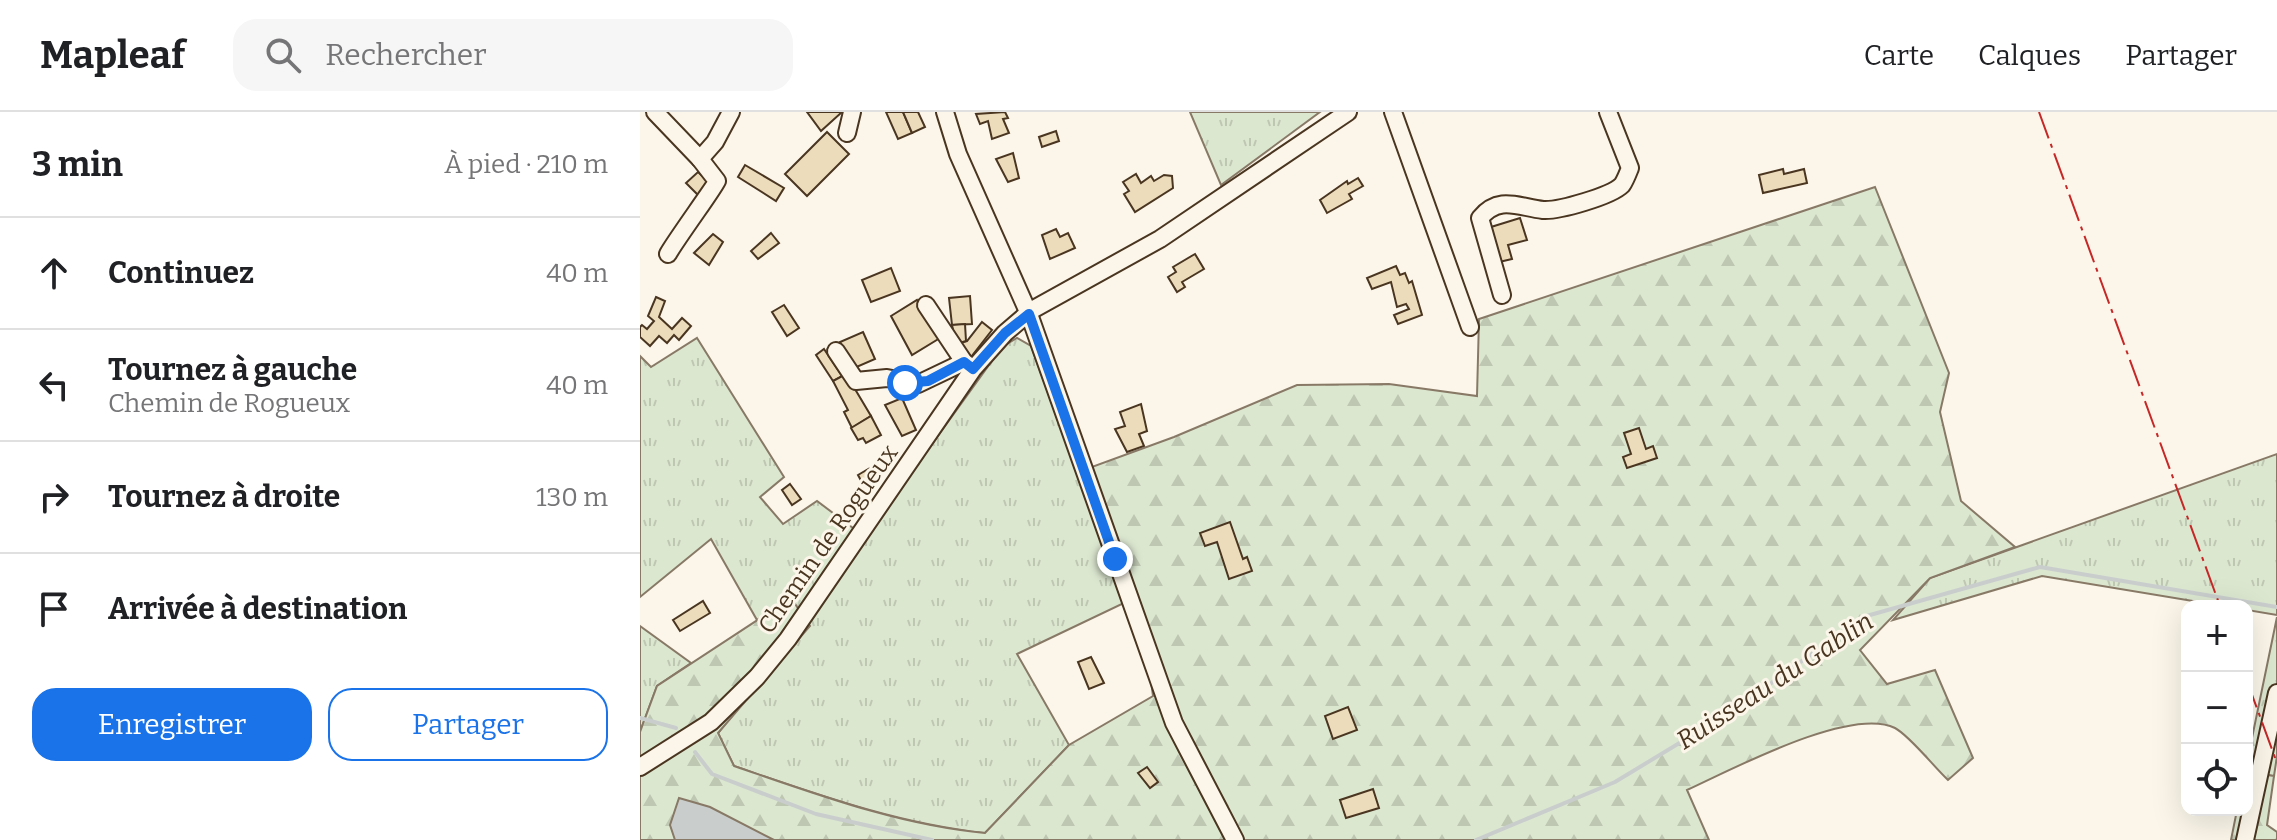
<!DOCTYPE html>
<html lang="fr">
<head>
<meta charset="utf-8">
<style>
	body { margin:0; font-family:Bitter,serif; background:#f6f6f6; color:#202124 }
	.controls { position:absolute; right:24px; bottom:24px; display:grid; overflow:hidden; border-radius:16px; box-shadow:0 8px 32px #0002 }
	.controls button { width:72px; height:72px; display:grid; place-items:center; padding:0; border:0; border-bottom:2px solid #e0e0e0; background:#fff; color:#202124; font:40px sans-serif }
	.stop { position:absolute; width:24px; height:24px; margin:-18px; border:6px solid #1a73e8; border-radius:50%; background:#fff }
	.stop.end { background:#1a73e8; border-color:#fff; box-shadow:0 2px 8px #0008 }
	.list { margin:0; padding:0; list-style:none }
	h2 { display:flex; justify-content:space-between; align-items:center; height:104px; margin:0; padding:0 32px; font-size:34px }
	h2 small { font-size:26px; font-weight:400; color:#757577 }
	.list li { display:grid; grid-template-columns:52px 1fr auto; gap:24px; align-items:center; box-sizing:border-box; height:112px; padding:0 32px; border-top:2px solid #e0e0e0 }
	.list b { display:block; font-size:30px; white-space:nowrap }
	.list p { margin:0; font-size:26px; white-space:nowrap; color:#757577 }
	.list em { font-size:26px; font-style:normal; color:#757577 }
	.actions { display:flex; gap:16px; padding:24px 32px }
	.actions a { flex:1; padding:18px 0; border:2px solid #1a73e8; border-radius:24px; text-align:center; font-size:28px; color:#1a73e8 }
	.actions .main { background:#1a73e8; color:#fff }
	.icon { flex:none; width:44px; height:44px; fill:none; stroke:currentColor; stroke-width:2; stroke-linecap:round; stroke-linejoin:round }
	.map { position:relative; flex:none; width:1637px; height:728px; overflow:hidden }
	header { display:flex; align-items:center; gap:48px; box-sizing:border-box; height:112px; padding:0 40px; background:#fff; border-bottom:2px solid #e0e0e0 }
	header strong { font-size:38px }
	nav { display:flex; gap:44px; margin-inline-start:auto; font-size:28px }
	.search { width:560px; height:72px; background:#f6f6f6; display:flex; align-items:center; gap:20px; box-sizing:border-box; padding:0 28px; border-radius:24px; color:#757577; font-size:30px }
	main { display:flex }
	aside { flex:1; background:#fff }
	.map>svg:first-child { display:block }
	.grass { fill:url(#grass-tufts); stroke:#887966; stroke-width:2 }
	.forest { fill:url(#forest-firs); stroke:#887966; stroke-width:2 }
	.water { fill:#c9cecd; stroke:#887966; stroke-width:2 }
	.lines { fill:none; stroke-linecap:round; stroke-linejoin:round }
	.stream { stroke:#c9cecd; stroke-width:4 }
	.building { fill:#ecdcbc; stroke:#4a3520; stroke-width:2 }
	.minor-casing { stroke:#4a3520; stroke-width:20 }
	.minor { stroke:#fbf6e9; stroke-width:16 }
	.power { stroke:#c62828; stroke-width:2; stroke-dasharray:28 6 4 6; stroke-linecap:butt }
	.route { stroke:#1a73e8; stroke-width:10 }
	.labels { text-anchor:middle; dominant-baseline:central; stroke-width:6; stroke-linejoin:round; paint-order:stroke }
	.street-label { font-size:24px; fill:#4a3520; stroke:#fbf6e9 }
	.water-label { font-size:26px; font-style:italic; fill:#4a3520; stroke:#fbf6e9 }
</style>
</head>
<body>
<header>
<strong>Mapleaf</strong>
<div class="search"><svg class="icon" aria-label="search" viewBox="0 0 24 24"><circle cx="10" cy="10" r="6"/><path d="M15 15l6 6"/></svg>Rechercher</div>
<nav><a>Carte</a><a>Calques</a><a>Partager</a></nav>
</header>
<main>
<aside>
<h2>3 min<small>À pied · 210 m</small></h2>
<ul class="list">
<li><svg class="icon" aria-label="ahead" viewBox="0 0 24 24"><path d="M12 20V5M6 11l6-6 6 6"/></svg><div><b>Continuez</b></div><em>40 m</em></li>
<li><svg class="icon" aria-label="left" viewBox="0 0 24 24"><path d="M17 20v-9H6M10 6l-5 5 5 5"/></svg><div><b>Tournez à gauche</b><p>Chemin de Rogueux</p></div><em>40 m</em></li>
<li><svg class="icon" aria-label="right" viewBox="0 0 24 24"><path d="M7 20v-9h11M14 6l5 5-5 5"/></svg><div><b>Tournez à droite</b></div><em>130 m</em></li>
<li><svg class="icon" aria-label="arrive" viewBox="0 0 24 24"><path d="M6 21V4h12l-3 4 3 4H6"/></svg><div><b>Arrivée à destination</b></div></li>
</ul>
<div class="actions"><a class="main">Enregistrer</a><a>Partager</a></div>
</aside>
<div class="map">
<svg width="1637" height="728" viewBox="0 0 1637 728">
	<defs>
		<pattern id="grass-tufts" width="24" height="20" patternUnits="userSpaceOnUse" patternTransform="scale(2)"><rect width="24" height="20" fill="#dce7d0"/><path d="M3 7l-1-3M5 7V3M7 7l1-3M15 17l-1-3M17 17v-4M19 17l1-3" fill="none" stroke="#bec7b2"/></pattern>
		<pattern id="forest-firs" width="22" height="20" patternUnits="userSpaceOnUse" patternTransform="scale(2)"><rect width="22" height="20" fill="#dce7d0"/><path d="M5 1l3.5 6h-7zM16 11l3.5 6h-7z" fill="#bec7b2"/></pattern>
	</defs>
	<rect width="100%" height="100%" fill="#fbf6e9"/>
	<!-- grass -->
	<g class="grass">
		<polygon points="550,0 680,0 581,73"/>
		<path d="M57,226L144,365L120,385L143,412L177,389L225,425L362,235L377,226L391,234L484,491L377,542L429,633L345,721C258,712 176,682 94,654L78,621L110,582L151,486L117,508L71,427L0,485V244L11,255Z"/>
		<polygon points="1637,342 1637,503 1607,498 1607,494 1583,494 1402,464 1253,508 1290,466"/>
		<polygon points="1637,505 1637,644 1634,664 1607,660 1607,650"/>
		<polygon points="0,514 51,551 17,574 0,620"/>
	</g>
	<!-- forest -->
	<g class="forest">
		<path d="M1235,75L1309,261L1300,300L1321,389L1375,435L1290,466L1220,538L1247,572L1295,558L1333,646L1308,668C1294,655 1270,624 1255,616C1210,594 1091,658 1047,678L1069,728H0V620L17,574L151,486L170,514L78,621L94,654C176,682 258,713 345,721L429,633L513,584L511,569L438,360L534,325L657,273L749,272L837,284L839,207Z"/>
		<polygon points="1607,660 1634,664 1627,713 1637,720 1637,728 1591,728 1597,698 1607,698"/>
	</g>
	<!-- water -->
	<polygon class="water" points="39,686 70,695 134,728 35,728 30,713"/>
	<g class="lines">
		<!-- stream -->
		<g class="stream">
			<polyline points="0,606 36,616"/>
			<polyline points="55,640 72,662 176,702 292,728"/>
			<polyline points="836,728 975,670 1094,598 1223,505 1400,455 1637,495"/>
		</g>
	</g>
	<!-- building -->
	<g class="building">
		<polygon points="167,0 202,0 181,19"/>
		<polygon points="246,0 263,0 272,21 258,27"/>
		<polygon points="263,0 278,0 285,15 272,21"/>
		<polygon points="365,0 368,6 363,7 369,21 352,27 348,9 340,12 336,2"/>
		<polygon points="416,19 419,29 402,35 399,25"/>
		<polygon points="187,20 209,42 167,84 145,62"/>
		<polygon points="373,41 379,66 368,70 356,47"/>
		<polygon points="105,53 144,76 136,89 98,65"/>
		<polygon points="1143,57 1144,62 1164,57 1167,71 1123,81 1119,63"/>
		<polygon points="58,60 71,72 59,84 46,71"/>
		<polygon points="496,62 501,71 511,64 514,69 524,63 532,64 533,76 495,100 484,82 489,79 483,70"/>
		<polygon points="718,66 723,74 709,82 712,87 687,101 680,88 707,69 708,72"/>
		<polygon points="880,106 887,128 868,133 872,147 859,150 851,115"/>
		<polygon points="416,117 420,125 428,121 435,136 410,147 402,123"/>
		<polygon points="131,121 139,131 118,147 111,139"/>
		<polygon points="73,122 83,130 69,153 54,141"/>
		<polygon points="555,142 564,157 542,170 545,175 537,180 528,165 536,160 533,155"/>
		<polygon points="756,154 760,163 765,161 769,171 772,169 782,203 758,212 754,203 769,197 766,192 757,195 751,170 732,177 727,166"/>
		<polygon points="251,156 260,179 231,190 222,168"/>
		<polygon points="330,184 332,212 312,213 309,186"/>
		<polygon points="16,185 25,189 19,205 32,217 42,206 51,214 39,228 34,223 27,231 19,224 10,234 0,225 0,215 2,213 7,217 14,209 8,204"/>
		<polygon points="277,188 300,226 272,243 251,204"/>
		<polygon points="144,193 159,216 147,224 132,200"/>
		<polygon points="342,210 352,218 331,245 316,232 327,229"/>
		<polygon points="325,212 326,229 316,232 312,213"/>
		<polygon points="223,220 235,247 212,257 200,230"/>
		<polygon points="184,237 202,264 193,269 176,243"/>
		<polygon points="206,262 231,304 212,316 204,300 208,298 193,269"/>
		<polygon points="262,286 276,318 262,324 245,293"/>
		<polygon points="501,292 507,319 499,322 504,334 487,340 475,317 485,314 480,300"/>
		<polygon points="231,304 241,323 226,331 223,326 218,328 211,316"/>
		<polygon points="999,316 1006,337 1013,334 1017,346 987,356 983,345 991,342 984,321"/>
		<polygon points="235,353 240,361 224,374 218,363"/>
		<polygon points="150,372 161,387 152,393 142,378"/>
		<polygon points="590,410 603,447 607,445 612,459 589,467 577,430 565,434 560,421"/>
		<polygon points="63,489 70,501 40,519 33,508"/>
		<polygon points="451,545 464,571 449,577 438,550"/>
		<polygon points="708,595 717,618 693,627 685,604"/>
		<polygon points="507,655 518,670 510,676 498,661"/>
		<polygon points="733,677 739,696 706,706 700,688"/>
	</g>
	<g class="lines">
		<defs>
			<g id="minor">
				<polyline points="15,0 60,47 75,30 91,0"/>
				<polyline points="305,0 318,42 389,202 534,611 595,728"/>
				<polyline points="753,0 830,215"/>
				<polyline points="207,21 212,0"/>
				<path d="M28,142C35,129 76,73 77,69L60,47"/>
				<path d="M862,183L840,106C859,83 878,95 903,98C919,99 971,84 982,73C985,69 988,61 990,56L968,0"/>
				<polyline points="286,193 324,250 332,256"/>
				<polyline points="196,239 216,269 247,266 278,272 324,250"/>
				<polyline points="0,655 71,610 117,565 148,527 333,257 365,221 392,198 520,127 708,0"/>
				<polyline points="1605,728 1637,581"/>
			</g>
		</defs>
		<!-- minor casing -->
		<use href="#minor" class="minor-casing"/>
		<!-- minor -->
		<use href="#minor" class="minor"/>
		<!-- power -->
		<g class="power">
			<polyline points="1399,0 1580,494"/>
			<polyline points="1607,569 1637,651"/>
		</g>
	</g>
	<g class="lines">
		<!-- route -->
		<polyline class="route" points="265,271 288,269 324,250 333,257 365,221 389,202 475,447"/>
	</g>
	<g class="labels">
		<!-- street labels -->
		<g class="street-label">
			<text transform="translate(188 427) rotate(-55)">Chemin de Rogueux</text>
		</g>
		<!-- water labels -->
		<g class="water-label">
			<text transform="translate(1135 569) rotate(-33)">Ruisseau du Gablin</text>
		</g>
	</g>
</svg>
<div class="controls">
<button>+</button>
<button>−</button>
<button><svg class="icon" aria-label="locate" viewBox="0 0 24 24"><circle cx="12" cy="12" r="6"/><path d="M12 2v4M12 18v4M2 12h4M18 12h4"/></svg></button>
</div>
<div class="stop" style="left:265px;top:271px"></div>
<div class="stop end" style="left:475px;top:447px"></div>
</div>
</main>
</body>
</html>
